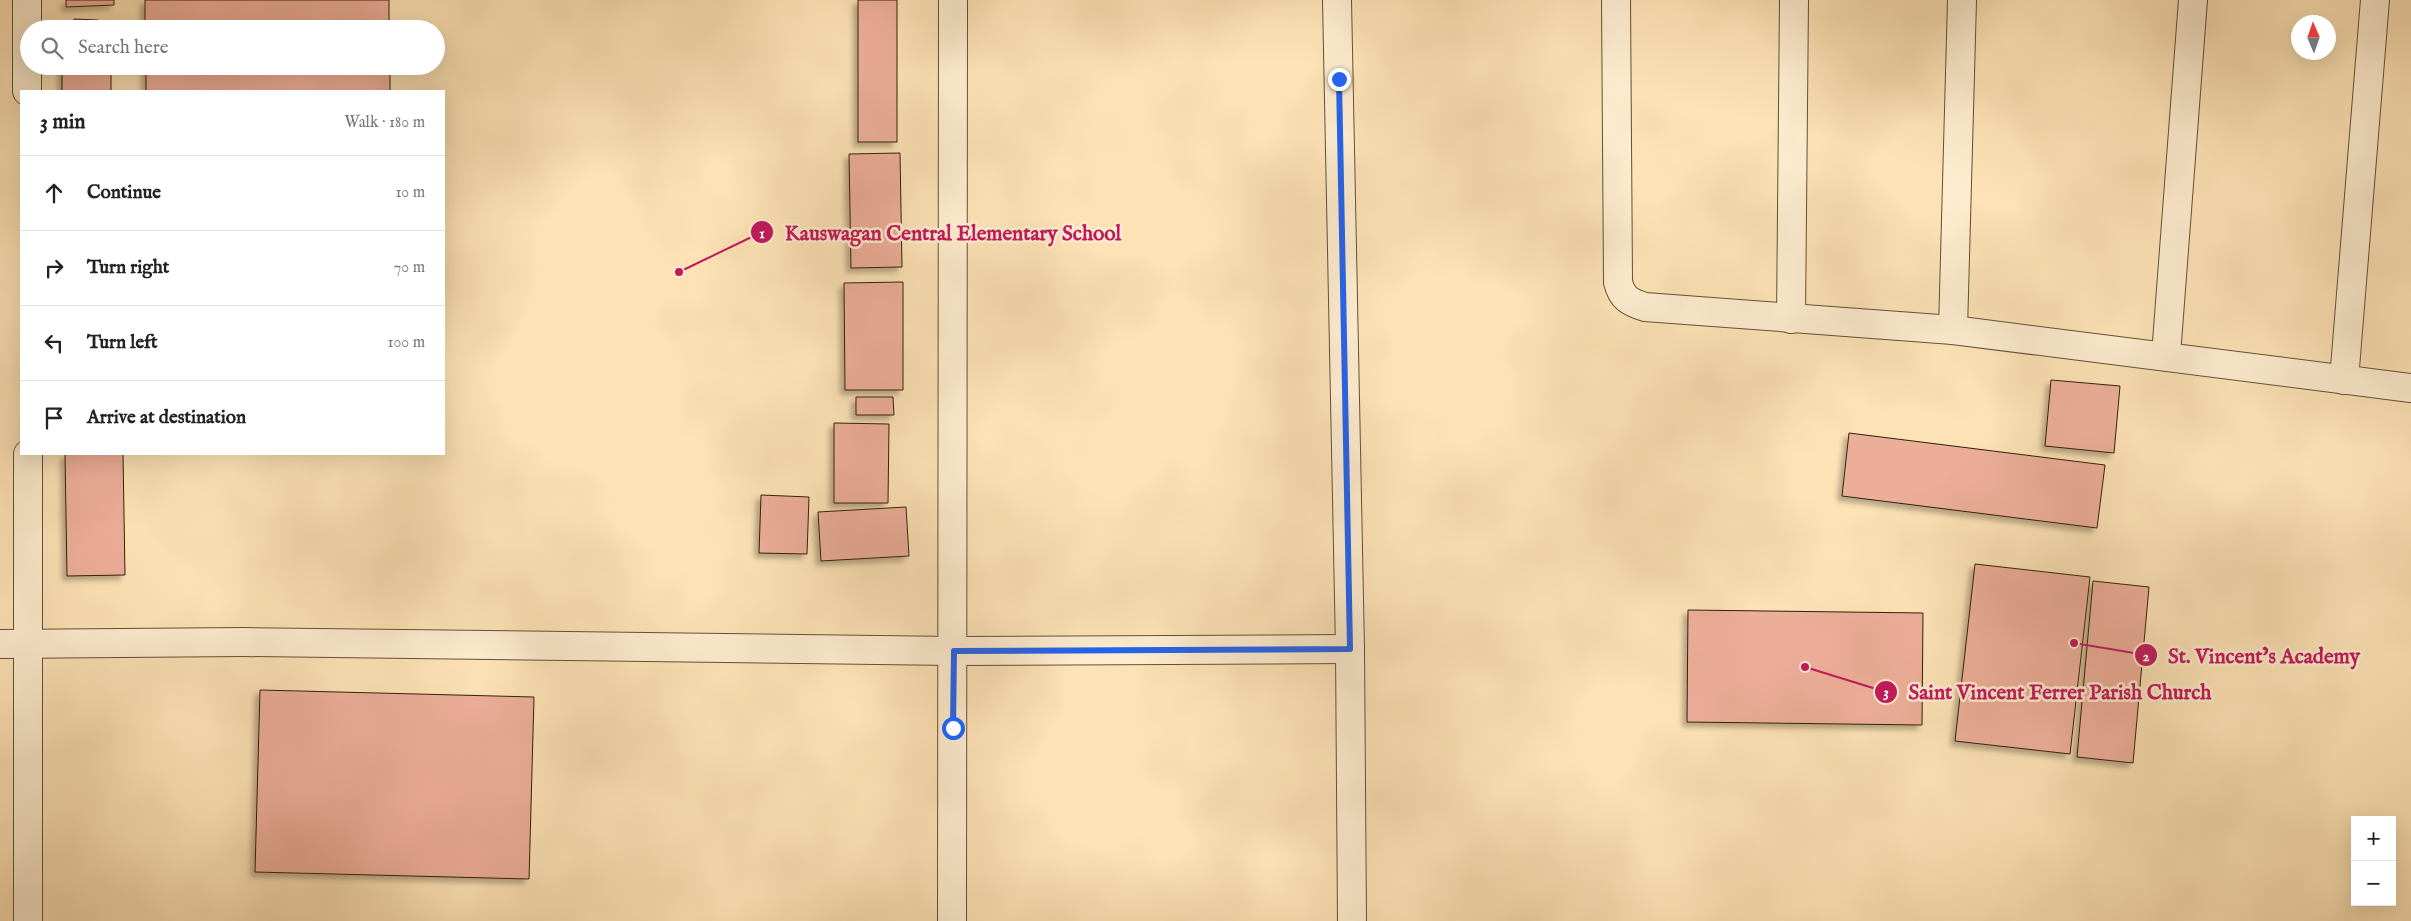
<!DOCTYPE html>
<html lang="en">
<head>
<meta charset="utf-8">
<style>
	body { margin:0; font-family:"IM FELL English",serif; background:#f2f2f2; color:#222 }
	.controls { position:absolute; right:15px; bottom:15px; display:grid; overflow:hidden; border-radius:0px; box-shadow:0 5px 20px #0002 }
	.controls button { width:45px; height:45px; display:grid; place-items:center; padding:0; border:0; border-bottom:1px solid #e0e0e0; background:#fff; color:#222; font:25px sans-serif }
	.compass { position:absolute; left:2291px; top:15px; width:45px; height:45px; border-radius:50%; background:#fff; box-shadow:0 5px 20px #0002; rotate:358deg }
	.stop { position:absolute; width:15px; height:15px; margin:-11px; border:4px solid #2563eb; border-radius:50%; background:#fff }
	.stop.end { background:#2563eb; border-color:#fff; box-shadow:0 1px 5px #0008 }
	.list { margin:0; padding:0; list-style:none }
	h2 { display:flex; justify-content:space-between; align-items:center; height:65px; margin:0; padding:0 20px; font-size:21px }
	h2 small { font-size:16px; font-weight:400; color:#767676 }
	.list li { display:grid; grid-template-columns:32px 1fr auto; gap:15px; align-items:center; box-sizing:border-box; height:75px; padding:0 20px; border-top:1px solid #e0e0e0 }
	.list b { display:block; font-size:19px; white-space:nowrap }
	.list em { font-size:16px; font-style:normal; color:#767676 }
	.icon { flex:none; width:28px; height:28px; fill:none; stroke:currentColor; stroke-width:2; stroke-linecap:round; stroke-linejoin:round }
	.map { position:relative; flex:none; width:2411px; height:921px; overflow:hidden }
	.search { position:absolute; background:#fff; box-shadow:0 5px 20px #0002; left:20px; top:20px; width:425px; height:55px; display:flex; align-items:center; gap:12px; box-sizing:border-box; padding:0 18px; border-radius:28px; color:#767676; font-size:19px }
	.panel { position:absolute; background:#fff; box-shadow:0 5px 20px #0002; left:20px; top:90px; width:425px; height:365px; border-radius:0px }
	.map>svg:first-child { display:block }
	.building { fill:#edae99; stroke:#31200c; filter:url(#shadow) }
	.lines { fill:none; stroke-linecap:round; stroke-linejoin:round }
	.street-casing { stroke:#645036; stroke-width:30 }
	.street { stroke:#fdeccf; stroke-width:28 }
	.route { stroke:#2563eb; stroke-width:6 }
	.leader { fill:none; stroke:#c2185b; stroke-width:2 }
	.callout-dot { fill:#c2185b; stroke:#fdeccf; stroke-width:2 }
	.mark-label { font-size:15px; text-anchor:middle; font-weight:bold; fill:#fff }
	.callout-label { font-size:21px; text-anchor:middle; font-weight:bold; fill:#c2185b; stroke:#fdeccf; stroke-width:5; stroke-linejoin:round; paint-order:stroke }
</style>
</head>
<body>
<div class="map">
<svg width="2411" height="921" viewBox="0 0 2411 921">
	<defs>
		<filter id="shadow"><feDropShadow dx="-4.5" dy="4.5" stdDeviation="2.5" flood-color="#0004"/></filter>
	</defs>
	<rect width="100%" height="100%" fill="#fce2b5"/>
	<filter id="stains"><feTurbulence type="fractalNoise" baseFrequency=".004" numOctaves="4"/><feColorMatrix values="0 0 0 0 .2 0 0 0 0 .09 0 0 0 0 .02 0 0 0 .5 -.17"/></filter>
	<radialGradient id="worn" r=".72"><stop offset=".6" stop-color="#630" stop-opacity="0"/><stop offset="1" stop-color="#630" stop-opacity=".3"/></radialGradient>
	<!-- building -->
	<g class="building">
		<polygon points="66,0 114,0 114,5 66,7"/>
		<rect x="145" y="0" width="244" height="29"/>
		<rect x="858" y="0" width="39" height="142"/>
		<polygon points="74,19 98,20 98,29 73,29"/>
		<rect x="62" y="66" width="49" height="25"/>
		<rect x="146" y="66" width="244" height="25"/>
		<polygon points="900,153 902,267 851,268 849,154"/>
		<polygon points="903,282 903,390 845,390 844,283"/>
		<polygon points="2051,380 2120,386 2114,453 2045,446"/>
		<polygon points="856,397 893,397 894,415 856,415"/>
		<polygon points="834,423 889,424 888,503 834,503"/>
		<polygon points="1849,433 2105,465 2097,528 1842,496"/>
		<polygon points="65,454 123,454 125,575 67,576"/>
		<polygon points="761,495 809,497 807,554 759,553"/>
		<polygon points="906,507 909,556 821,561 818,512"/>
		<polygon points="1975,564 2090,577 2070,754 1955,741"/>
		<polygon points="2093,581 2149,587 2133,763 2077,757"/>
		<polygon points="1688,610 1923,613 1922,725 1687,722"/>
		<polygon points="260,690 534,697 529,879 255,872"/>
	</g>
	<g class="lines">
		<defs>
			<g id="street">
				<polyline points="27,0 27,91"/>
				<polyline points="1337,0 1350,649 1352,921"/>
				<path d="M1616,0L1618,282C1622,298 1629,302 1645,307L1953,330L2411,388"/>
				<polyline points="1791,319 1794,0"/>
				<polyline points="1953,330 1962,0"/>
				<polyline points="2166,355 2193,0"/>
				<polyline points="2344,380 2375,0"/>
				<polyline points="28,454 28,921"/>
				<polyline points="0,644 244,642 954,651 1350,649"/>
				<polyline points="952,921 953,0"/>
			</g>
		</defs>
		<!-- street casing -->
		<use href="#street" class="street-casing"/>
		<!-- street -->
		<use href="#street" class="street"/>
	</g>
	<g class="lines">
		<!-- route -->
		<polyline class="route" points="953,728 954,651 1350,649 1339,79"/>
	</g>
	<!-- callouts -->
	<path class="leader" d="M679 272L762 232M2074 643L2146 655M1805 667L1886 692"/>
	<g class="callout-dot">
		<circle cx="679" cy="272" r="5"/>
		<circle cx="2074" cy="643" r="5"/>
		<circle cx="1805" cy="667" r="5"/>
		<circle cx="762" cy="232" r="12"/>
		<circle cx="2146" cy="655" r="12"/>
		<circle cx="1886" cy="692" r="12"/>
	</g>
	<g class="mark-label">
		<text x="762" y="238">1</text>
		<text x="2146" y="661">2</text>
		<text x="1886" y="697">3</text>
	</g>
	<g class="callout-label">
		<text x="953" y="240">Kauswagan Central Elementary School</text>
		<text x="2264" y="663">St. Vincent’s Academy</text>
		<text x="2060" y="699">Saint Vincent Ferrer Parish Church</text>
	</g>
	<rect width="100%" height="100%" filter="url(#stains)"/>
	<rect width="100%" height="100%" fill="url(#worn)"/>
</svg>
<div class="controls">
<button>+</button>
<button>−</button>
</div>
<svg class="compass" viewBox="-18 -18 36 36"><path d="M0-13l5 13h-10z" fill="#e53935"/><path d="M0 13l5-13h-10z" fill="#767676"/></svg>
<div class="stop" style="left:953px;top:728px"></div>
<div class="stop end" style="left:1339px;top:79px"></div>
<div class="search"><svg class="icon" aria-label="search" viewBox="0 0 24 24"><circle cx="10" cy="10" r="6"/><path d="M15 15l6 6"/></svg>Search here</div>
<section class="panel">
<h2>3 min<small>Walk · 180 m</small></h2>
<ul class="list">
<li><svg class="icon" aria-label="ahead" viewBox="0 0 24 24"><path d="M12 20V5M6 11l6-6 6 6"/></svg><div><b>Continue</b></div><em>10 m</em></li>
<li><svg class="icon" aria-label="right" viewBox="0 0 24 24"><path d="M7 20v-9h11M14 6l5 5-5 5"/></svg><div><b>Turn right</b></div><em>70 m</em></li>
<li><svg class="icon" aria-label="left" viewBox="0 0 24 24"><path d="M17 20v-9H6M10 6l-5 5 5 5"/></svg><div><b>Turn left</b></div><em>100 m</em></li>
<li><svg class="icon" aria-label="arrive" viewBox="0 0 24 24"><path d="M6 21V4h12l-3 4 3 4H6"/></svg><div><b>Arrive at destination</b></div></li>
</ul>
</section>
</div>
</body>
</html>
